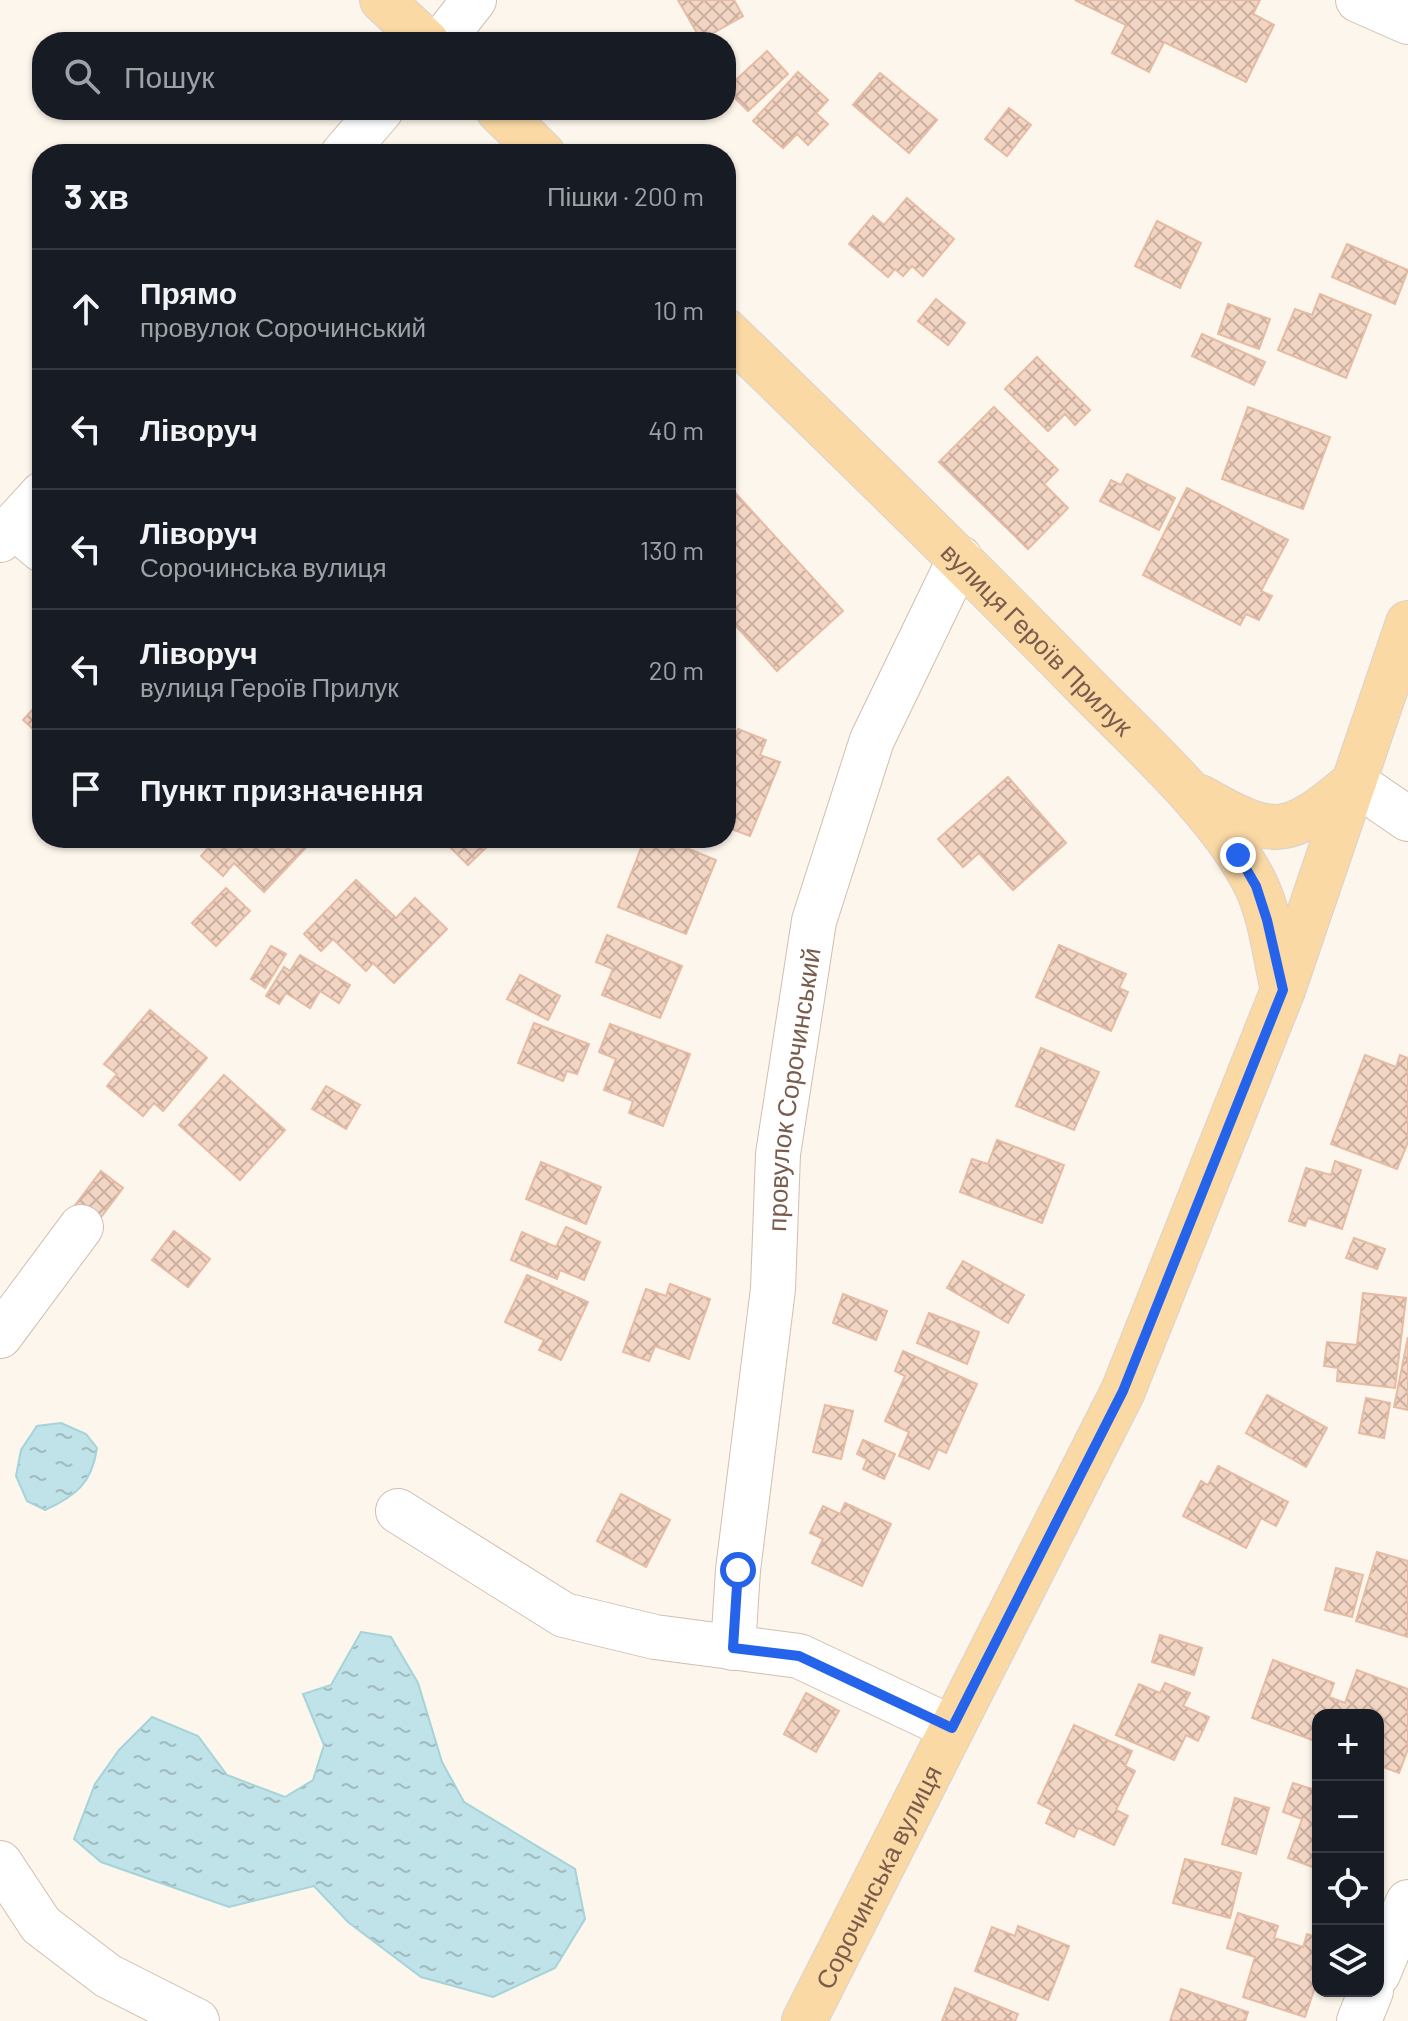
<!DOCTYPE html>
<html lang="uk">
<head>
<meta charset="utf-8">
<style>
	body { margin:0; font-family:Barlow,sans-serif; background:#242831; color:#f1f3f6 }
	.controls { position:absolute; right:24px; bottom:24px; display:grid; overflow:hidden; border-radius:16px; box-shadow:0 2px 6px #0004 }
	.controls button { width:72px; height:72px; display:grid; place-items:center; padding:0; border:0; border-bottom:2px solid #363941; background:#171b24; color:#f1f3f6; font:40px sans-serif }
	.stop { position:absolute; width:24px; height:24px; margin:-18px; border:6px solid #2563eb; border-radius:50%; background:#fff }
	.stop.end { background:#2563eb; border-color:#fff; box-shadow:0 2px 8px #0008 }
	.list { margin:0; padding:0; list-style:none }
	h2 { display:flex; justify-content:space-between; align-items:center; height:104px; margin:0; padding:0 32px; font-size:34px }
	h2 small { font-size:26px; font-weight:400; color:#9ea1a6 }
	.list li { display:grid; grid-template-columns:52px 1fr auto; gap:24px; align-items:center; box-sizing:border-box; height:120px; padding:0 32px; border-top:2px solid #363941 }
	.list b { display:block; font-size:30px; white-space:nowrap }
	.list p { margin:0; font-size:26px; white-space:nowrap; color:#9ea1a6 }
	.list em { font-size:26px; font-style:normal; color:#9ea1a6 }
	.icon { flex:none; width:44px; height:44px; fill:none; stroke:currentColor; stroke-width:2; stroke-linecap:round; stroke-linejoin:round }
	.map { position:relative; flex:none; width:1408px; height:2021px; overflow:hidden }
	.search { position:absolute; background:#171b24; box-shadow:0 2px 6px #0004; left:32px; top:32px; width:704px; height:88px; display:flex; align-items:center; gap:20px; box-sizing:border-box; padding:0 28px; border-radius:32px; color:#9ea1a6; font-size:30px }
	.panel { position:absolute; background:#171b24; box-shadow:0 2px 6px #0004; left:32px; top:144px; width:704px; height:704px; border-radius:32px }
	.map>svg:first-child { display:block }
	.water { fill:url(#water-ripples); stroke:#a5d3da; stroke-width:2 }
	.building { fill:url(#building-cross-hatch); stroke:#e6bba3; stroke-width:2 }
	.lines { fill:none; stroke-linecap:round; stroke-linejoin:round }
	.minor-casing { stroke:#d1beb0; stroke-width:46 }
	.major-casing { stroke:#dad1cd; stroke-width:46 }
	.minor { stroke:#fff; stroke-width:44 }
	.major { stroke:#fbd9a5; stroke-width:44 }
	.route { stroke:#2563eb; stroke-width:10 }
	.labels { text-anchor:middle; dominant-baseline:central; stroke-width:6; stroke-linejoin:round; paint-order:stroke }
	.street-label { font-size:26px; fill:#7a5c4d; stroke:#fffaf3 }
</style>
</head>
<body>
<div class="map">
<svg width="1408" height="2021" viewBox="0 0 1408 2021">
	<defs>
		<pattern id="water-ripples" width="26" height="14" patternUnits="userSpaceOnUse" patternTransform="scale(2)"><rect width="26" height="14" fill="#bfe3e8"/><path d="M2 4q2-2 4 0t4 0M15 11q2-2 4 0t4 0" fill="none" stroke="#a0bbbe"/></pattern>
		<pattern id="building-cross-hatch" width="8" height="8" patternUnits="userSpaceOnUse" patternTransform="scale(2)"><rect width="8" height="8" fill="#f3d5c3"/><path d="M0 0l8 8M0 8l8-8" fill="none" stroke="#cab0a1"/></pattern>
	</defs>
	<rect width="100%" height="100%" fill="#fdf6ec"/>
	<!-- water -->
	<g class="water">
		<path d="M61,1423L86,1434L97,1448C92,1483 76,1496 45,1510L27,1501L16,1476L21,1450L37,1426Z"/>
		<polygon points="361,1632 391,1637 418,1683 442,1762 464,1802 575,1869 585,1919 555,1968 493,1997 421,1977 348,1922 314,1886 229,1907 101,1862 74,1839 95,1784 119,1750 152,1717 198,1736 227,1775 285,1797 313,1780 324,1745 303,1694 331,1685"/>
	</g>
	<!-- building -->
	<g class="building">
		<polygon points="678,0 734,0 743,16 701,40"/>
		<polygon points="1075,0 1260,0 1253,14 1274,25 1246,82 1164,42 1149,72 1112,53 1126,25"/>
		<polygon points="767,51 788,74 748,111 726,89"/>
		<polygon points="798,72 828,100 816,113 828,124 808,145 797,134 783,148 753,121"/>
		<polygon points="880,73 937,120 909,153 853,105"/>
		<polygon points="1009,108 1031,125 1007,156 985,139"/>
		<polygon points="907,198 954,239 923,276 912,266 903,276 895,269 888,277 849,244 873,216 884,225"/>
		<polygon points="1157,221 1201,243 1180,288 1135,266"/>
		<polygon points="1347,244 1408,270 1395,304 1332,277"/>
		<polygon points="1320,294 1371,315 1346,378 1278,350 1295,309 1312,315"/>
		<polygon points="936,299 965,323 948,345 918,321"/>
		<polygon points="1228,304 1270,319 1259,349 1218,334"/>
		<polygon points="1202,334 1265,362 1254,385 1192,356"/>
		<polygon points="1037,357 1090,410 1075,425 1065,414 1048,431 1005,389"/>
		<polygon points="994,407 1058,470 1044,484 1068,508 1028,549 939,462"/>
		<polygon points="1248,407 1330,437 1303,509 1222,479"/>
		<polygon points="1127,474 1175,498 1159,530 1100,501 1111,480 1121,485"/>
		<polygon points="729,486 843,611 777,671 726,615 726,488"/>
		<polygon points="1187,488 1288,540 1261,591 1272,596 1259,620 1246,614 1240,625 1143,575"/>
		<polygon points="42,699 42,737 23,720"/>
		<polygon points="738,729 766,740 760,755 780,762 750,836 726,827 726,739 732,742"/>
		<polygon points="1008,777 1066,843 1013,890 979,853 963,867 938,839"/>
		<polygon points="217,838 306,838 311,842 264,892 234,863 223,876 201,856"/>
		<polygon points="441,838 496,838 468,865"/>
		<polygon points="645,838 662,838 716,860 686,934 618,907"/>
		<polygon points="356,880 396,918 415,898 447,929 394,983 373,963 366,971 333,939 321,951 304,934"/>
		<polygon points="226,888 250,911 216,946 192,923"/>
		<polygon points="607,935 682,966 660,1018 602,995 613,969 596,962"/>
		<polygon points="1059,945 1126,974 1119,988 1128,992 1111,1031 1036,997"/>
		<polygon points="271,946 286,954 265,988 251,979"/>
		<polygon points="300,955 350,985 339,1003 320,991 310,1008 286,993 279,1004 266,996 284,967 290,971"/>
		<polygon points="520,975 560,996 548,1020 507,999"/>
		<polygon points="150,1010 207,1058 163,1111 154,1103 143,1116 107,1086 117,1074 104,1064"/>
		<polygon points="534,1023 589,1044 577,1074 567,1071 563,1081 518,1063"/>
		<polygon points="610,1024 690,1054 663,1126 629,1113 633,1101 604,1090 616,1059 599,1052"/>
		<polygon points="1041,1048 1099,1072 1074,1130 1016,1106"/>
		<polygon points="1365,1055 1396,1067 1400,1055 1408,1058 1408,1142 1397,1169 1331,1144"/>
		<polygon points="224,1075 285,1130 240,1180 179,1125"/>
		<polygon points="326,1086 360,1105 346,1129 312,1109"/>
		<polygon points="997,1140 1064,1165 1042,1223 960,1192 972,1159 988,1164"/>
		<polygon points="1335,1161 1361,1170 1342,1229 1308,1218 1305,1226 1289,1221 1306,1168 1331,1175"/>
		<polygon points="541,1162 601,1187 586,1224 526,1199"/>
		<polygon points="101,1171 123,1188 95,1225 73,1208"/>
		<polygon points="566,1227 600,1242 584,1280 560,1270 557,1279 511,1260 522,1232 556,1247"/>
		<polygon points="174,1231 210,1259 188,1287 152,1260"/>
		<polygon points="1354,1238 1385,1249 1377,1269 1346,1258"/>
		<polygon points="963,1261 1024,1295 1008,1323 947,1288"/>
		<polygon points="527,1275 588,1302 561,1360 539,1350 544,1340 505,1322"/>
		<polygon points="670,1284 710,1299 689,1359 655,1346 649,1361 623,1352 646,1289 666,1296"/>
		<polygon points="1363,1293 1406,1298 1395,1388 1337,1381 1338,1368 1324,1366 1327,1342 1357,1345"/>
		<polygon points="843,1294 887,1311 876,1340 833,1323"/>
		<polygon points="929,1313 979,1332 967,1364 917,1343"/>
		<polygon points="1408,1337 1408,1410 1394,1407"/>
		<polygon points="903,1351 977,1384 946,1453 938,1449 929,1469 899,1456 909,1432 885,1421 905,1376 895,1371"/>
		<polygon points="1267,1395 1327,1428 1306,1467 1246,1433"/>
		<polygon points="1366,1398 1390,1403 1384,1438 1359,1433"/>
		<polygon points="825,1405 853,1411 841,1459 813,1452"/>
		<polygon points="863,1440 895,1454 884,1479 863,1469 867,1459 857,1454"/>
		<polygon points="1218,1466 1288,1502 1276,1526 1261,1518 1246,1548 1183,1516 1201,1481 1208,1485"/>
		<polygon points="621,1494 670,1520 646,1567 597,1541"/>
		<polygon points="845,1503 891,1524 862,1586 812,1563 823,1539 810,1533 823,1506 840,1514"/>
		<polygon points="1377,1552 1408,1561 1408,1637 1356,1621"/>
		<polygon points="1336,1568 1363,1575 1352,1617 1325,1610"/>
		<polygon points="1160,1635 1202,1648 1194,1675 1152,1662"/>
		<polygon points="1273,1660 1334,1683 1329,1697 1345,1703 1357,1670 1408,1689 1408,1749 1399,1773 1378,1765 1378,1715 1318,1715 1318,1742 1252,1718"/>
		<polygon points="1165,1683 1190,1693 1183,1706 1209,1717 1198,1741 1186,1735 1174,1760 1116,1735 1139,1684 1160,1693"/>
		<polygon points="806,1693 839,1711 816,1752 784,1734"/>
		<polygon points="1074,1725 1132,1751 1125,1766 1135,1771 1116,1810 1128,1816 1114,1845 1078,1828 1074,1837 1046,1823 1052,1810 1038,1803"/>
		<polygon points="1293,1783 1318,1791 1318,1869 1288,1858 1302,1819 1283,1812"/>
		<polygon points="1235,1798 1269,1808 1256,1854 1222,1844"/>
		<polygon points="1185,1859 1241,1873 1230,1918 1173,1903"/>
		<polygon points="1238,1913 1278,1926 1274,1938 1303,1947 1307,1934 1318,1938 1318,1978 1305,2017 1243,1997 1255,1957 1227,1948"/>
		<polygon points="1018,1926 1069,1946 1048,2000 975,1971 992,1927 1015,1936"/>
		<polygon points="955,1988 1018,2014 1015,2021 942,2021"/>
		<polygon points="1181,1989 1248,2012 1245,2021 1170,2021"/>
	</g>
	<g class="lines">
		<defs>
			<g id="minor">
				<polyline points="1358,0 1408,22"/>
				<polyline points="441,42 474,0"/>
				<polyline points="343,154 381,110"/>
				<polyline points="13,526 42,550"/>
				<polyline points="0,540 42,494"/>
				<polyline points="1354,782 1408,819"/>
				<polyline points="0,1336 81,1227"/>
				<polyline points="398,1511 564,1615 655,1637 799,1656 952,1728"/>
				<path id="s1" d="M733,1648L738,1570L773,1289L778,1154L814,921L872,740L960,558"/>
				<polyline points="0,1863 41,1925 108,1976 197,2021"/>
				<polyline points="1378,1974 1408,1902"/>
				<polyline points="1359,2021 1371,1991"/>
			</g>
			<g id="major">
				<polyline points="382,0 427,42"/>
				<polyline points="498,110 543,154"/>
				<path id="s2" d="M726,331C848,449 969,567 1087,688C1142,744 1221,814 1256,885C1271,917 1275,956 1283,990"/>
				<path d="M1200,797C1275,840 1288,838 1354,782"/>
				<path id="s3" d="M804,2021L1123,1391L1283,990L1408,623"/>
			</g>
		</defs>
		<!-- minor casing -->
		<use href="#minor" class="minor-casing"/>
		<!-- major casing -->
		<use href="#major" class="major-casing"/>
		<!-- minor -->
		<use href="#minor" class="minor"/>
		<!-- major -->
		<use href="#major" class="major"/>
	</g>
	<g class="lines">
		<!-- route -->
		<polyline class="route" points="738,1570 733,1648 799,1656 952,1728 1123,1391 1283,990 1267,920 1256,886 1238,855"/>
	</g>
	<g class="labels">
		<!-- street labels -->
		<g class="street-label">
			<text stroke="none"><textPath href="#s2" startOffset="438">вулиця Героїв Прилук</textPath></text>
			<text stroke="none"><textPath href="#s1" startOffset="562">провулок Сорочинський</textPath></text>
			<text stroke="none"><textPath href="#s3" startOffset="162">Сорочинська вулиця</textPath></text>
		</g>
	</g>
</svg>
<div class="controls">
<button>+</button>
<button>−</button>
<button><svg class="icon" aria-label="locate" viewBox="0 0 24 24"><circle cx="12" cy="12" r="6"/><path d="M12 2v4M12 18v4M2 12h4M18 12h4"/></svg></button>
<button><svg class="icon" aria-label="layers" viewBox="0 0 24 24"><path d="M12 4l9 5-9 5-9-5zM3 14l9 5 9-5"/></svg></button>
</div>
<div class="stop" style="left:738px;top:1570px"></div>
<div class="stop end" style="left:1238px;top:855px"></div>
<div class="search"><svg class="icon" aria-label="search" viewBox="0 0 24 24"><circle cx="10" cy="10" r="6"/><path d="M15 15l6 6"/></svg>Пошук</div>
<section class="panel">
<h2>3 хв<small>Пішки · 200 m</small></h2>
<ul class="list">
<li><svg class="icon" aria-label="ahead" viewBox="0 0 24 24"><path d="M12 20V5M6 11l6-6 6 6"/></svg><div><b>Прямо</b><p>провулок Сорочинський</p></div><em>10 m</em></li>
<li><svg class="icon" aria-label="left" viewBox="0 0 24 24"><path d="M17 20v-9H6M10 6l-5 5 5 5"/></svg><div><b>Ліворуч</b></div><em>40 m</em></li>
<li><svg class="icon" aria-label="left" viewBox="0 0 24 24"><path d="M17 20v-9H6M10 6l-5 5 5 5"/></svg><div><b>Ліворуч</b><p>Сорочинська вулиця</p></div><em>130 m</em></li>
<li><svg class="icon" aria-label="left" viewBox="0 0 24 24"><path d="M17 20v-9H6M10 6l-5 5 5 5"/></svg><div><b>Ліворуч</b><p>вулиця Героїв Прилук</p></div><em>20 m</em></li>
<li><svg class="icon" aria-label="arrive" viewBox="0 0 24 24"><path d="M6 21V4h12l-3 4 3 4H6"/></svg><div><b>Пункт призначення</b></div></li>
</ul>
</section>
</div>
</body>
</html>
